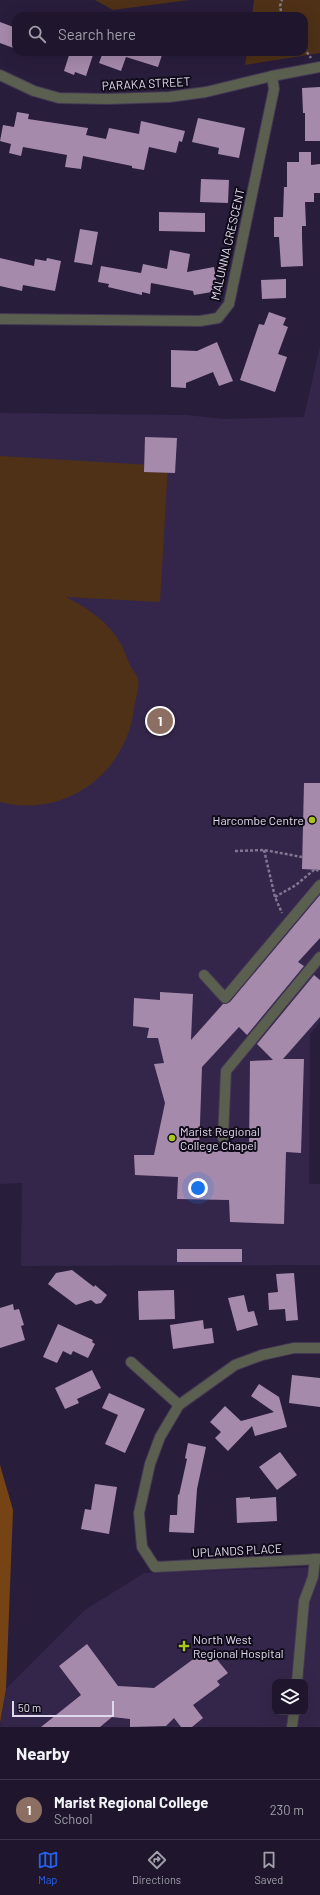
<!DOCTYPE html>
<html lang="en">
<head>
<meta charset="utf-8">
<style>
	body { margin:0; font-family:Barlow,sans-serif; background:#271f35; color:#f1f3f6 }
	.controls { position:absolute; right:12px; bottom:12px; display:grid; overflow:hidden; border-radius:8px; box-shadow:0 4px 16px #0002 }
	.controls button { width:36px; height:36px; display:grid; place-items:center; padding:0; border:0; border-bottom:1px solid #3c3549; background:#1f162d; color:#f1f3f6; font:20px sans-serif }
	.scale { position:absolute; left:12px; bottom:10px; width:102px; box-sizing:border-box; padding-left:4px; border:2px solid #e0d9ee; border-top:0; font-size:11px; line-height:14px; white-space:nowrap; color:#e0d9ee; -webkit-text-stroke:3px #100b18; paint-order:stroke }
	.you { position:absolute; left:198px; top:1188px; width:14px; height:14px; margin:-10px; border:3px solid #fff; border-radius:50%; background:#1a73e8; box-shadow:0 0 0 6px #1a73e833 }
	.badge { display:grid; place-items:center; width:26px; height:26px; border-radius:50%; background:#2563eb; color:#fff; font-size:13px; font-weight:700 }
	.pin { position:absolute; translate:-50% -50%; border:2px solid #fff; box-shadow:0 1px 4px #0006 }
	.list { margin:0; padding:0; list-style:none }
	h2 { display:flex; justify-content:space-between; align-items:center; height:52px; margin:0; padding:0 16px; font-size:17px }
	h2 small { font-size:13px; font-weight:400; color:#a19faa }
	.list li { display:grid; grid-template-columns:26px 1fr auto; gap:12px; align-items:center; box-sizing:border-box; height:60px; padding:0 16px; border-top:1px solid #3c3549 }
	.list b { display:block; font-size:15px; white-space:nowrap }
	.list p { margin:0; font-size:13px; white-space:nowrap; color:#a19faa }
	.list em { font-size:13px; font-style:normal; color:#a19faa }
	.icon { flex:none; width:22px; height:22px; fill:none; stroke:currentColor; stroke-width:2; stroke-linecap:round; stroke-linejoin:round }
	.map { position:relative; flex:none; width:320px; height:1727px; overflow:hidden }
	.search { position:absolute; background:#1f162d; box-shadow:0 4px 16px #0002; left:12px; right:12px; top:12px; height:44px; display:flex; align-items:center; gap:10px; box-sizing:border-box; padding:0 14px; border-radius:12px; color:#a19faa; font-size:15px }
	.sheet { height:112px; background:#1f162d }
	nav { display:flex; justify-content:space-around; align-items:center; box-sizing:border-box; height:56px; border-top:1px solid #3c3549; background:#1f162d; font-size:11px; color:#a19faa }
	nav a { display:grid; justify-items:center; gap:2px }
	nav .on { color:#2563eb }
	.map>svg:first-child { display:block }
	.built { fill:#34264a; fill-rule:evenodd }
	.green { fill:#4e3117 }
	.forest { fill:#764414 }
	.building { fill:#a68aac }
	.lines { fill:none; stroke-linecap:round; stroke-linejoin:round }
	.minor-casing { stroke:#433755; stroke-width:12 }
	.path { stroke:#7f7690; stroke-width:2.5; stroke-dasharray:3 2; stroke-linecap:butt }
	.minor { stroke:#5b5f4f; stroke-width:10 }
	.poi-dot { fill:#a9c71b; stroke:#100b18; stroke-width:1.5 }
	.labels { text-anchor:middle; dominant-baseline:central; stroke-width:4; stroke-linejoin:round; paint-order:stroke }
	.street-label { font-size:12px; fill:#e0d9ee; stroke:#100b18 }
	.poi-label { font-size:12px; fill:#e0d9ee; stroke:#100b18; text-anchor:start }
</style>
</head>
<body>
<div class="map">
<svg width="320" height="1727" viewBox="0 0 320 1727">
	<rect width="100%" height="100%" fill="#291d3c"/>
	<!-- built -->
	<g class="built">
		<polygon points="320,346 320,1022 310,1034 309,1184 320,1184 320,1265 21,1266 22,1183 0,1184 0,413 187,415 222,419 304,417"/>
		<path d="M320,1567V1727H0L6,1689L85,1610L144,1573ZM275,1682H305V1712H275Z"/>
	</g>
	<!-- green -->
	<g class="green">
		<polygon points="95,0 189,0 113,10"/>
		<polygon points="254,0 320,0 320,53 245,65 247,52 304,52 304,16 252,16"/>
		<path d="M0,456L168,466L160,602L66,597C89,609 109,622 122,646C125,652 127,659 130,665C132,670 137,674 138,679C140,687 135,701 134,709C126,774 64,819 0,802Z"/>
	</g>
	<!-- forest -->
	<polygon class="forest" points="0,1465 13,1510 6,1689 0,1723"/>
	<!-- building -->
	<g class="building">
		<polygon points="0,22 16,28 16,49 0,43"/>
		<polygon points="70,52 94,52 86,76 75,72 74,75 64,71"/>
		<polygon points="103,52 163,52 158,67 126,57 121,71 99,63"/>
		<polygon points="320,87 320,141 305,141 305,113 303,113 302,88"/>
		<polygon points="17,112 29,114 28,119 88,128 86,135 106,139 109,128 139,134 141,121 185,131 182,142 179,141 176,153 149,147 144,170 132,168 132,166 83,156 81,169 65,167 67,155 23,147 21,156 9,153 11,144 0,141 3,125 14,127"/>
		<polygon points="198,118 245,128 239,158 218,154 219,148 192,142"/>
		<polygon points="299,152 311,152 311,165 320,164 320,193 314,193 314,202 305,202 306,226 302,226 302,236 303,266 281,267 279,237 274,237 274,217 283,217 284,187 287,187 287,162 299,162"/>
		<polygon points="201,179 229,180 228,203 200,202"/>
		<polygon points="159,212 205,213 205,232 159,231"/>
		<polygon points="80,229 98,232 92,265 74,262"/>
		<polygon points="170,250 190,254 187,272 214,267 218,291 194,295 193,291 151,283 150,294 142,292 142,295 108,287 109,284 98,282 101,266 141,273 143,264 167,269"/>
		<polygon points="0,258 34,266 35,259 46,261 47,258 61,261 55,291 23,285 22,291 0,286"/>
		<polygon points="286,279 286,298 262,299 261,280"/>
		<polygon points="269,312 286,318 283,325 288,327 278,354 287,357 275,392 240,380 259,324 264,325"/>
		<polygon points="217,342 233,381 219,386 213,372 186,383 186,388 171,387 171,350 197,351"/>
		<polygon points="145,437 177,438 175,473 144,472"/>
		<polygon points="304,783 320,783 320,870 302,869"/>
		<polygon points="320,895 320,938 298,962 304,966 247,1035 239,1027 202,1067 199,1151 249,1151 250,1061 273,1060 257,1044 314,975 320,980 320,1017 283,1059 304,1059 301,1153 286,1152 284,1224 230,1222 229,1200 177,1199 178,1177 135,1175 134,1155 154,1155 165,1103 154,1064 164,1063 158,1038 147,1038 149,1028 133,1026 134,998 160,1000 160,992 193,994 191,1040 223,1004 230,1002"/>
		<rect x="177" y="1249" width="65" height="13"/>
		<polygon points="72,1270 94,1287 95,1285 107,1295 101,1303 96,1304 91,1300 76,1305 48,1284 56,1273"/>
		<polygon points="294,1273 298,1320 286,1321 285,1309 269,1310 268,1293 278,1292 276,1274"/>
		<polygon points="174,1290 175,1319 139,1320 138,1291"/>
		<polygon points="244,1295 248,1312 254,1311 258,1325 237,1331 228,1298"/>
		<polygon points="13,1304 14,1310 19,1309 24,1325 21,1326 25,1340 0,1348 0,1308"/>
		<polygon points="203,1320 204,1329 212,1328 214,1343 173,1349 170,1325"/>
		<polygon points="58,1324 93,1340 92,1342 95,1344 88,1358 73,1351 71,1355 63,1351 57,1363 43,1357"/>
		<polygon points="92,1370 101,1388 77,1399 79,1403 65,1409 55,1388"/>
		<polygon points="292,1375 320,1378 320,1407 289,1403"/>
		<polygon points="259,1384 279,1397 287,1427 255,1436 252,1426 228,1451 215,1438 221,1432 210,1422 225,1406 241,1421 274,1412 251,1396"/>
		<polygon points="109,1393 145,1409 125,1453 105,1444 118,1415 102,1408"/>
		<polygon points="188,1443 206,1447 197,1489 194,1533 169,1532 170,1515 177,1515 178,1494 179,1495 187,1459 185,1458"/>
		<polygon points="280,1452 297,1475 277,1490 259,1467"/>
		<polygon points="95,1484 117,1487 109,1534 81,1529 85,1509 91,1510"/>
		<polygon points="250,1497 250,1499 276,1497 277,1521 237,1523 236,1498"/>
		<polygon points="87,1644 118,1686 154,1688 203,1652 205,1655 210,1651 228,1673 217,1681 220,1685 193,1705 203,1718 192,1727 181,1727 174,1718 166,1726 130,1727 130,1719 112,1717 100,1727 41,1727 81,1695 59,1666"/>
	</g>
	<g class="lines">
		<defs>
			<g id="minor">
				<polyline points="0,75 34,91 59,98 107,99 169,97 206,92 272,76 320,67"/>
				<polyline points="0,319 200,321 218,318 229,304 274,89 272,76"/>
				<polyline points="204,975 225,998 320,885"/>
				<polyline points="223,1138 226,1071 320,957"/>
				<polyline points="320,1348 294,1348 262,1355 235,1365 179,1405 160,1437 150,1464 139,1513 142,1547 155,1567 320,1559"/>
				<polyline points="131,1362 179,1405"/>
				<polyline points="297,1682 304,1601 313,1577 315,1559"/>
				<polyline points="292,1727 294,1712"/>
			</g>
		</defs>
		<!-- minor casing -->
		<use href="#minor" class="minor-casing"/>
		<!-- path -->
		<g class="path">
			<polyline points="282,16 280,6 282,0"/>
			<polyline points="304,48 311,58"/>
			<polyline points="264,850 275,897 282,913"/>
			<polyline points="235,851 264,850 302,857"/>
			<polyline points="275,897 296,885 315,869 320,872"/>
		</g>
		<!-- minor -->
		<use href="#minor" class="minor"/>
	</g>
	<!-- markers -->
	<g class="poi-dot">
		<circle cx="312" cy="820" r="4"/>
		<circle cx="172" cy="1138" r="4"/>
		<path d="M182 1640h4v4h4v4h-4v4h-4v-4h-4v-4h4z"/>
	</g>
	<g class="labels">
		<!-- street labels -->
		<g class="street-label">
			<text transform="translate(146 83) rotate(-3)">PARAKA STREET</text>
			<text transform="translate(227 244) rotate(-77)">MALUNNA CRESCENT</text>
			<text transform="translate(237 1550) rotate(-3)">UPLANDS PLACE</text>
		</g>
		<!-- poi labels -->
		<g class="poi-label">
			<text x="304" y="820" text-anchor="end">Harcombe Centre</text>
			<text x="180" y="1131">Marist Regional<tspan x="180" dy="14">College Chapel</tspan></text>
			<text x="193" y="1639">North West<tspan x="193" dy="14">Regional Hospital</tspan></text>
		</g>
	</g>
</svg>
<div class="controls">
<button><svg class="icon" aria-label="layers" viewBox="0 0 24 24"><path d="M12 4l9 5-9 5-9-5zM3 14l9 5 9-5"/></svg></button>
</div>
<div class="scale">50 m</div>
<div class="you"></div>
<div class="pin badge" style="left:160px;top:721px;background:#8d6e63">1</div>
<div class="search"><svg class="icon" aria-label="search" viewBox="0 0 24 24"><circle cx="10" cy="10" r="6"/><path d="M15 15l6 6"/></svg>Search here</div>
</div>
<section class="sheet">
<h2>Nearby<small></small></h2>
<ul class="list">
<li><span class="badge" style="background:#8d6e63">1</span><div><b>Marist Regional College</b><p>School</p></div><em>230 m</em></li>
</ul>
</section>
<nav>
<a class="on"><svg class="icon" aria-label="map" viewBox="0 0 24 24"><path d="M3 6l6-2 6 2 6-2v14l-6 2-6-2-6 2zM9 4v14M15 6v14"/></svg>Map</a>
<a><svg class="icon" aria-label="directions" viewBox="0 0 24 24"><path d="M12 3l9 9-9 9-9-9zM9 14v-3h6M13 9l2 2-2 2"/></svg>Directions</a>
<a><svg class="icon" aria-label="saved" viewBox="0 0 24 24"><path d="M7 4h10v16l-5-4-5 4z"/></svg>Saved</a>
</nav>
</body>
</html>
